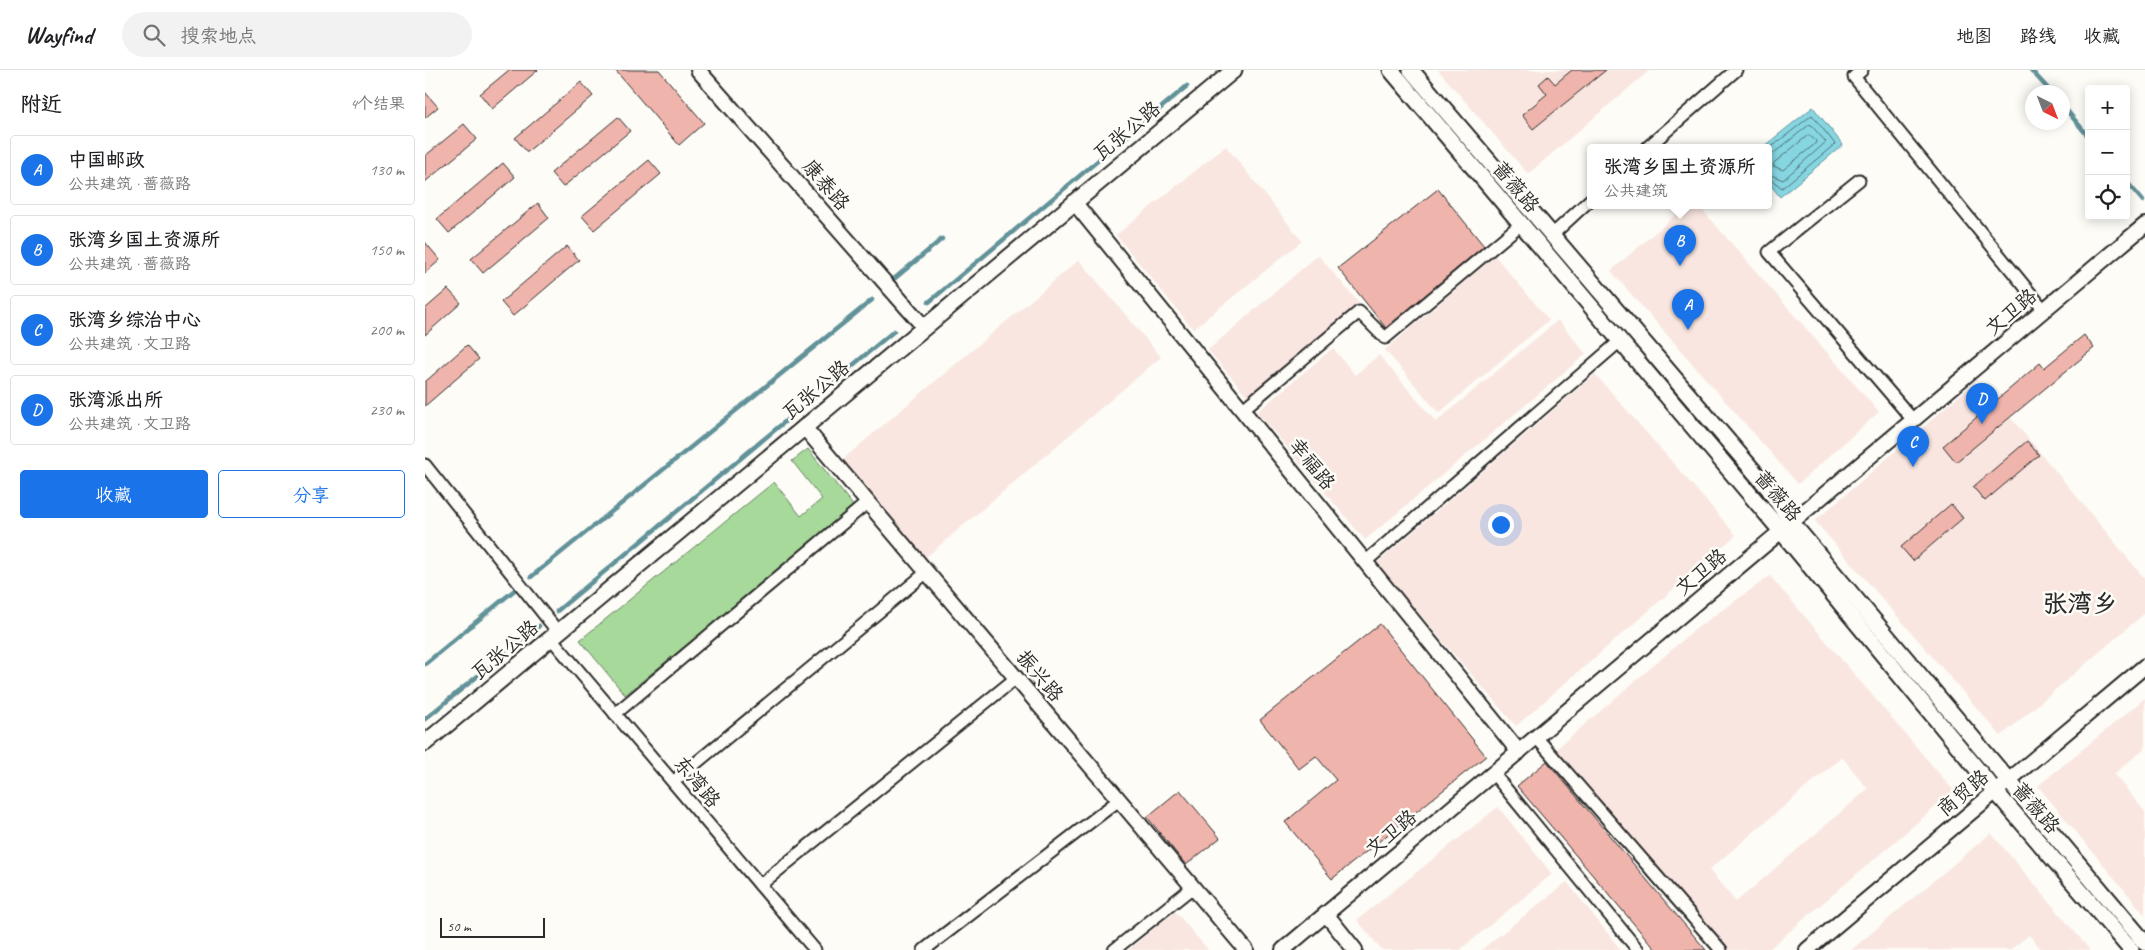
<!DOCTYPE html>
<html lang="zh">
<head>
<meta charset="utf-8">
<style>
	body { margin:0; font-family:Caveat,"LXGW WenKai TC",sans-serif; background:#f2f2f2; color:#202124 }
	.controls { position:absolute; right:15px; top:15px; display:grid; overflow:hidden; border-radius:5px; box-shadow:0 2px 12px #0003 }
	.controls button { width:45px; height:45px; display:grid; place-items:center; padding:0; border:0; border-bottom:1px solid #e0e0e0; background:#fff; color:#202124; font:25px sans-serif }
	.compass { position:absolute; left:1600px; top:15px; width:45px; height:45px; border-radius:50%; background:#fff; box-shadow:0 2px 12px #0003; rotate:138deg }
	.scale { position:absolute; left:15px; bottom:12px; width:105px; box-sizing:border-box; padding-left:5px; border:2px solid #2b2b2b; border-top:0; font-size:14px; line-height:18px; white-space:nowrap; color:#2b2b2b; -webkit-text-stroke:4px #fdfcf7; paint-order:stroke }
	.you { position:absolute; left:1075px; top:454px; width:18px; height:18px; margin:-12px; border:4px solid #fff; border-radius:50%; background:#1a73e8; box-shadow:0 0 0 8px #1a73e833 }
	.badge { display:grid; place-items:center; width:32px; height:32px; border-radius:50%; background:#1a73e8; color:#fff; font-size:16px; font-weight:700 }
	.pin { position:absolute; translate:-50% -41px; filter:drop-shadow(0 1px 2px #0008) }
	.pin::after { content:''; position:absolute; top:26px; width:18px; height:15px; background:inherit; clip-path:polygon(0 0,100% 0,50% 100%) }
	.popup { position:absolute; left:1162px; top:74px; width:185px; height:65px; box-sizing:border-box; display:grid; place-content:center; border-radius:5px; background:#fff; filter:drop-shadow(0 1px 4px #0005); font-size:16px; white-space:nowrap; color:#757577 }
	.popup b { font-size:19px; color:#202124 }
	.popup::after { content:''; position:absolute; left:50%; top:100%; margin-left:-10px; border:10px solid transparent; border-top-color:#fff }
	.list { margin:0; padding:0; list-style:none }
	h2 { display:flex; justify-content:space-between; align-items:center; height:65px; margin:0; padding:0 20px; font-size:21px }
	h2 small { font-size:16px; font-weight:400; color:#757577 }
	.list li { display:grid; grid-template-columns:32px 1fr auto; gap:15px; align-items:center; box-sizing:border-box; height:70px; margin:0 10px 10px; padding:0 10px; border:1px solid #e0e0e0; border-radius:5px }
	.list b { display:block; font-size:19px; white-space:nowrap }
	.list p { margin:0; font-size:16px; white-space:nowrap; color:#757577 }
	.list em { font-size:16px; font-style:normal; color:#757577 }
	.actions { display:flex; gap:10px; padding:15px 20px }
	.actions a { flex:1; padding:11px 0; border:1px solid #1a73e8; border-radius:5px; text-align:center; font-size:18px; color:#1a73e8 }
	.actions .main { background:#1a73e8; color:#fff }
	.icon { flex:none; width:28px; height:28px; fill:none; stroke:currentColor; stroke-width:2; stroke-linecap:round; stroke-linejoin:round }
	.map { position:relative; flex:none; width:1720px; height:880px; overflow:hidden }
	header { display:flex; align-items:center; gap:30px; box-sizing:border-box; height:70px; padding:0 25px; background:#fff; border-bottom:1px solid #e0e0e0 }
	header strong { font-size:24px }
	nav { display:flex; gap:28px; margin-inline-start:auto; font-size:18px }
	.search { width:350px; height:45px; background:#f2f2f2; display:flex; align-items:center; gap:12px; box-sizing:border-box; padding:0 18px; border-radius:28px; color:#757577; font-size:19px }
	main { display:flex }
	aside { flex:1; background:#fff }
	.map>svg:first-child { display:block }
	.built { fill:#f9e6e0; fill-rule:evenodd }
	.green { fill:#a6d99a; stroke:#688262 }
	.water { fill:#86d6e2; stroke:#629299 }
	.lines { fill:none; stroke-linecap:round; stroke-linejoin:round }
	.shore { stroke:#4f6f74; stroke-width:1 }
	.stream { stroke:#629299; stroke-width:4.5 }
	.building { fill:#efb4ab; stroke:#2b2b2b }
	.minor-casing { stroke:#2b2b2b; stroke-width:15 }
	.tertiary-casing { stroke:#2b2b2b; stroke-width:18 }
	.secondary-casing { stroke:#2b2b2b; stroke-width:19 }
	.minor { stroke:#fdfcf7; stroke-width:11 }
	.tertiary { stroke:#fdfcf7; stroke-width:14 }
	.secondary { stroke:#fdfcf7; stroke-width:15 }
	.labels { text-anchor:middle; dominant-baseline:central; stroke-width:5; stroke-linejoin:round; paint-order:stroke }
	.street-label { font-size:20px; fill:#2b2b2b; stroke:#fdfcf7 }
	.district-label { font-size:25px; font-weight:bold; fill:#2b2b2b; stroke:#fdfcf7 }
</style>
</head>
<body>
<header>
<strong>Wayfind</strong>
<div class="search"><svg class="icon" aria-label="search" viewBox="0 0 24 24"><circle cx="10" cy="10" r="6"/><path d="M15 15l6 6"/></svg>搜索地点</div>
<nav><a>地图</a><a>路线</a><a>收藏</a></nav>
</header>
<main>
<aside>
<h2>附近<small>4个结果</small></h2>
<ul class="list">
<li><span class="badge">A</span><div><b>中国邮政</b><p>公共建筑 · 蔷薇路</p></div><em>130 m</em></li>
<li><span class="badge">B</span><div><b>张湾乡国土资源所</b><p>公共建筑 · 蔷薇路</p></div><em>150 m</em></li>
<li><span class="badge">C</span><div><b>张湾乡综治中心</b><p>公共建筑 · 文卫路</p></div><em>200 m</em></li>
<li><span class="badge">D</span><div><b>张湾派出所</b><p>公共建筑 · 文卫路</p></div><em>230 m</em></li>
</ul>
<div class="actions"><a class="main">收藏</a><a>分享</a></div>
</aside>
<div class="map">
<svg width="1720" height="880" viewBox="0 0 1720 880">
	<rect width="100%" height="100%" fill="#fdfcf7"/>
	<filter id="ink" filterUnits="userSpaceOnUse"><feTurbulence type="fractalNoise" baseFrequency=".02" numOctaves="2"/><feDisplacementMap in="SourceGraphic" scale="10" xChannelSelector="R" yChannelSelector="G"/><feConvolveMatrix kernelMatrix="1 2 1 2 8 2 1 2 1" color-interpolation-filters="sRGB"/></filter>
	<g filter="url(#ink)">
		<!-- built -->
		<g class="built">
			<polygon points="1013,0 1225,0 1103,104"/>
			<polygon points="801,76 877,171 768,259 691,165"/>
			<polygon points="1262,135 1273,135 1454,342 1373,414 1186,201"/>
			<polygon points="893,185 934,233 824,328 783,280"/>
			<polygon points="1070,186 1124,250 1014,343 960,280"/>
			<polygon points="654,190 736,287 500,488 417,390"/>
			<polygon points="1133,250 1161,284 940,470 832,342 908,278 930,305 954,285 1011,352"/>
			<polygon points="1170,304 1311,465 1091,656 951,494"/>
			<polygon points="1550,312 1592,355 1720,509 1720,543 1576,666 1390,451"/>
			<path d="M1345,506L1529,721L1343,880H1301L1130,680L1272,558ZM1417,687L1443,719L1311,832L1284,800Z"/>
			<polygon points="1720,628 1720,678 1689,704 1720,742 1720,845 1613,716"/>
			<polygon points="1073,737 1127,804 1035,880 957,880 932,850"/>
			<polygon points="1566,763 1665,880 1617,880 1604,865 1585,880 1426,880"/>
			<polygon points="1142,812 1196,880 1056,880"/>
			<polygon points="750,841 783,880 703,880"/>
		</g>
		<!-- green -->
		<polygon class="green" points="383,379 430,438 200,625 155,570 349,412 376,446 397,429 367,391"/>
		<!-- water -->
		<polygon class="water" points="1388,37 1418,75 1355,127 1344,113 1344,77 1338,77"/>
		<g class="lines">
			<!-- shore -->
			<g class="shore">
				<polygon points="1384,65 1391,71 1390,74 1358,100 1348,96 1349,93"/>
				<polyline points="1344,79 1387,45 1410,74 1357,118 1348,111 1344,111"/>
				<polyline points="1344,87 1385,54 1401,72 1358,110 1344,104"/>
			</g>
			<!-- stream -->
			<g class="stream">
				<polyline points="1606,0 1626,22"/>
				<polyline points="1638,36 1664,67"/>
				<polyline points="1701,111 1718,131"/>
				<polyline points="469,209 517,169"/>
				<polyline points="504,232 762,16"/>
				<polyline points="106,507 447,230"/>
				<polyline points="132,541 469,261"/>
				<polyline points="0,594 92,518"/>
				<polyline points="0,649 114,556"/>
			</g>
		</g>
		<!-- building -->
		<g class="building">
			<polygon points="84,0 113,0 67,39 55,24"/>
			<polygon points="190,0 234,0 279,53 254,75"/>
			<polygon points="1147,0 1181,0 1108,59 1097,45 1122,24 1114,14 1123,6 1130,14"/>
			<polygon points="156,12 168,26 102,82 90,68"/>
			<polygon points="0,22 13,37 0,48"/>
			<polygon points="193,47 205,61 138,117 126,103"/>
			<polygon points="39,54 52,69 0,112 0,86"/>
			<polygon points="224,90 236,104 169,160 157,146"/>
			<polygon points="78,93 90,107 24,163 12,149"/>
			<polygon points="1013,119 1059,176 961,258 913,198"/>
			<polygon points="113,133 124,148 58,203 46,189"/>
			<polygon points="0,172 15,190 0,203"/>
			<polygon points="142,176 154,190 88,246 76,232"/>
			<polygon points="23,219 36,233 0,265 0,239"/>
			<polygon points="1659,265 1669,278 1531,392 1518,376 1615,293 1619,298"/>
			<polygon points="42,275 54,289 0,336 0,312"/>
			<polygon points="1602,371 1614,385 1560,431 1548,417"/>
			<polygon points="1526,434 1538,448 1488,491 1476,477"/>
			<polygon points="955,554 1061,686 907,809 860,752 911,710 891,686 874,699 835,650"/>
			<polygon points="1122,691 1125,695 1281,880 1231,880 1092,716"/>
			<polygon points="755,720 795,768 761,795 722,747"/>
		</g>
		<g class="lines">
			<defs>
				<g id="minor">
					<polyline points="1437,0 1429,7 1619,240"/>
					<polyline points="1223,77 1311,0"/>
					<polyline points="1434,110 1344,182 1488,350"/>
					<polyline points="1126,166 1166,129"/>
					<polyline points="817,340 934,242 960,268 1096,154"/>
					<polyline points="0,395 133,562"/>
					<polyline points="940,492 1195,271"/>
					<polyline points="126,568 390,880"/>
					<polyline points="190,644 443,432"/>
					<polyline points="1111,667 1296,880"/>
					<polyline points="1068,703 1213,880"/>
					<polyline points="248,712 502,502"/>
					<polyline points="335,815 591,608"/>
					<polyline points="499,880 694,730"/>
					<polyline points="689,880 768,817"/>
				</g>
				<g id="tertiary">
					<polyline points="273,0 499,257"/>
					<polyline points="649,132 1094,682"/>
					<polyline points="379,357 821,880"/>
					<polyline points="901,844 930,880"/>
					<polyline points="858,880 1720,155"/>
					<polyline points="1382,880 1720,596"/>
				</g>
				<g id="secondary">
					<polyline points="966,0 1356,461 1571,722 1706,880"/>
					<polyline points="986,0 1344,419 1366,452 1720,873"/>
					<polyline points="0,673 809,0"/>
				</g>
			</defs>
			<!-- minor casing -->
			<use href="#minor" class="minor-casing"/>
			<!-- tertiary casing -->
			<use href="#tertiary" class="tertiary-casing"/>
			<!-- secondary casing -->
			<use href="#secondary" class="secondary-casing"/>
			<!-- minor -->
			<use href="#minor" class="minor"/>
			<!-- tertiary -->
			<use href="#tertiary" class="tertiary"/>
			<!-- secondary -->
			<use href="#secondary" class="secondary"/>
		</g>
	</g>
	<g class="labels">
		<!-- street labels -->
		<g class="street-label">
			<text transform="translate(702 61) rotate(-40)">瓦张公路</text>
			<text transform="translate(401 115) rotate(49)">康泰路</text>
			<text transform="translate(1091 117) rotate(50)">蔷薇路</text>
			<text transform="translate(1586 242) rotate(-40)">文卫路</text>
			<text transform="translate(391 320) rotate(-40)">瓦张公路</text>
			<text transform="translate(887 394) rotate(51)">幸福路</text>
			<text transform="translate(1353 426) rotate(50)">蔷薇路</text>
			<text transform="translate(1276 502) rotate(-40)">文卫路</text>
			<text transform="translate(80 580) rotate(-40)">瓦张公路</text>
			<text transform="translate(615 606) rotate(50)">振兴路</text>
			<text transform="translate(272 712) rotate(50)">东湾路</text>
			<text transform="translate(1538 723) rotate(-40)">商贸路</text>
			<text transform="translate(1611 738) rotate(49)">蔷薇路</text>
			<text transform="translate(966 763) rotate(-40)">文卫路</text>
		</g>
		<!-- district labels -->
		<g class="district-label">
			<text x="1655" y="534">张湾乡</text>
		</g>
	</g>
</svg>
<div class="controls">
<button>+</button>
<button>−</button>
<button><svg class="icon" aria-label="locate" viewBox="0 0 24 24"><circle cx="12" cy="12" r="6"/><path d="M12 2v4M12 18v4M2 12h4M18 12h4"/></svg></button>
</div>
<svg class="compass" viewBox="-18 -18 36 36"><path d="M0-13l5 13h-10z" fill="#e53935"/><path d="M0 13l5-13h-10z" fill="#757577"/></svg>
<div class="scale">50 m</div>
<div class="you"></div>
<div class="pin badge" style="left:1263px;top:260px">A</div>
<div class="pin badge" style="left:1255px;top:196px">B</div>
<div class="popup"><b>张湾乡国土资源所</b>公共建筑</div>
<div class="pin badge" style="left:1488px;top:397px">C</div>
<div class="pin badge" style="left:1557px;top:354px">D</div>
</div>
</main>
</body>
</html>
